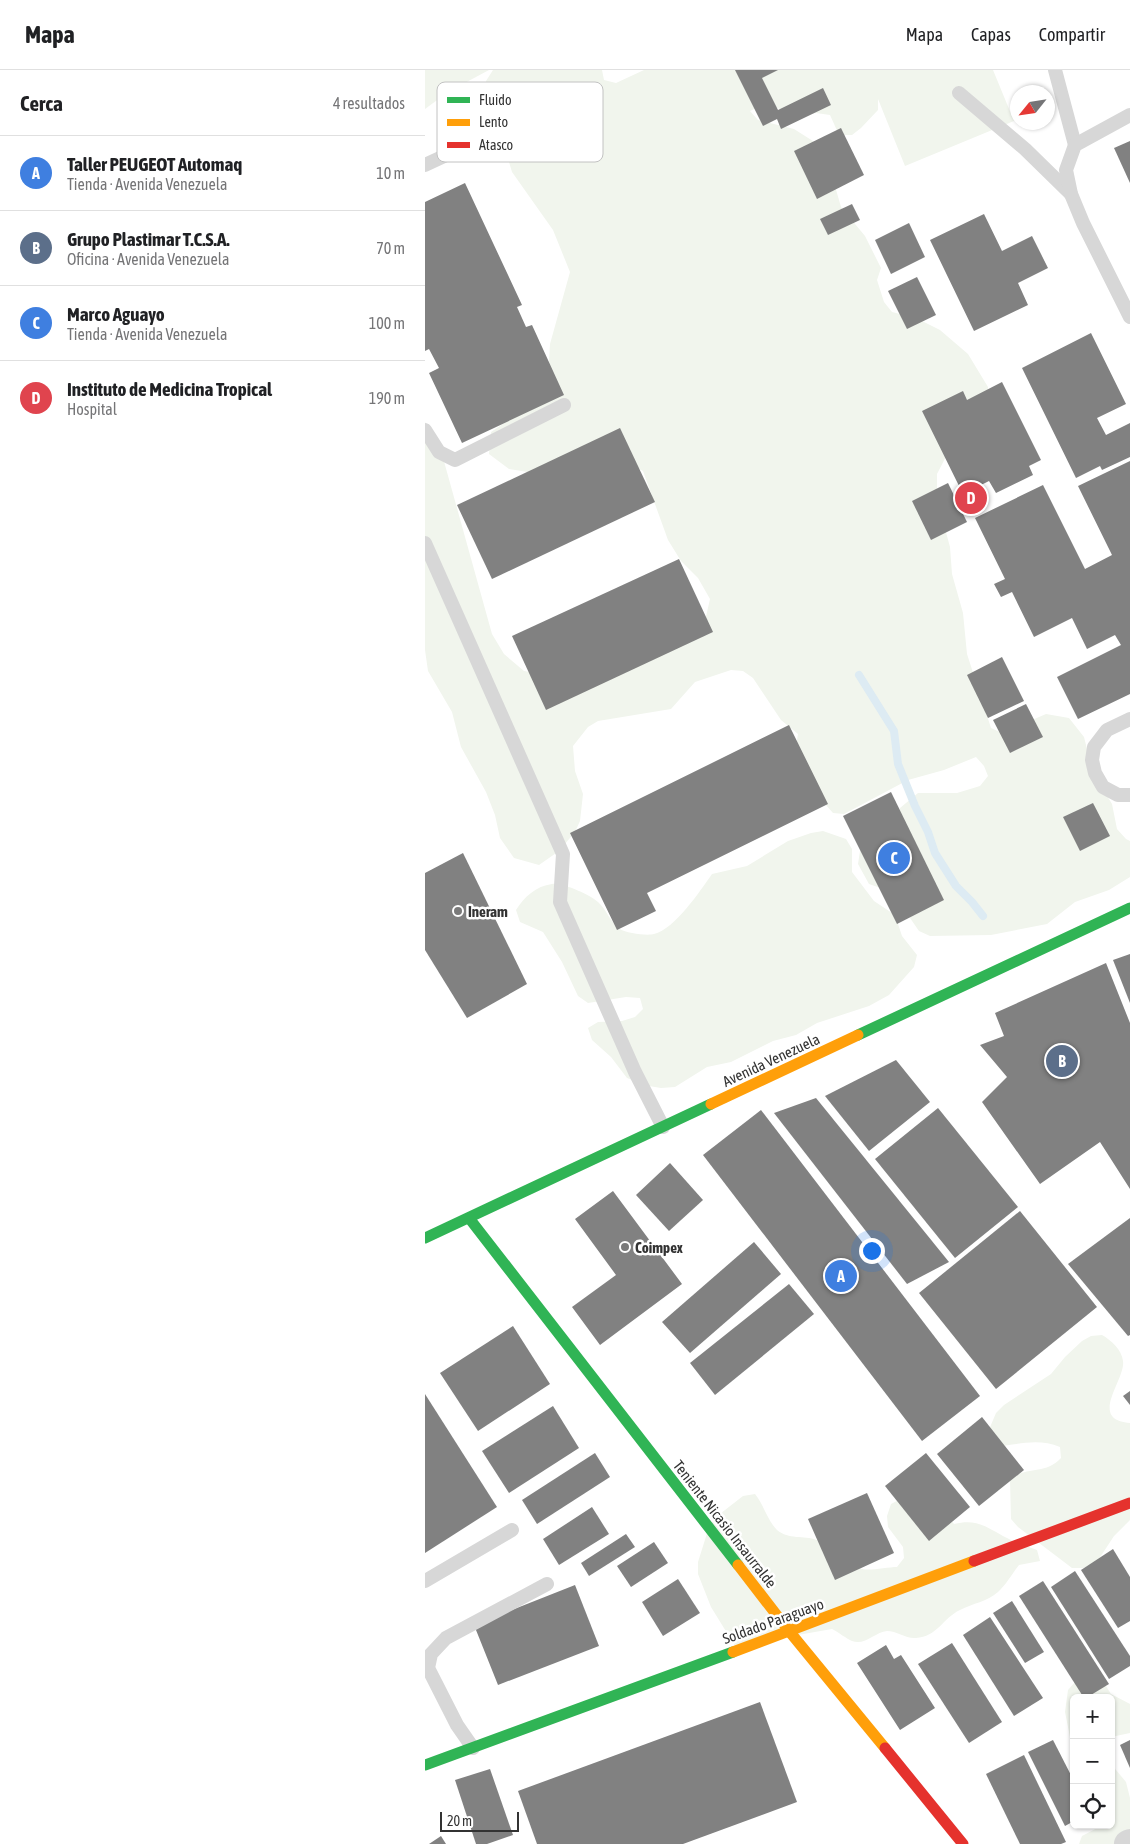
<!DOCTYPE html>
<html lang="es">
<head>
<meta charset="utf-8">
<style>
	body { margin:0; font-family:"Asap Condensed",sans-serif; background:#f2f2f2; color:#202124 }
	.controls { position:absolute; right:15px; bottom:15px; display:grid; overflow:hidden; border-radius:8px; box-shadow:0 1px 4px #0004 }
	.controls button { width:45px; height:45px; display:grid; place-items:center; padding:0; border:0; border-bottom:1px solid #e0e0e0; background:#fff; color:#202124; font:25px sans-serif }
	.compass { position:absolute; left:585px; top:15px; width:45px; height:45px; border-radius:50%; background:#fff; box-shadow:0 1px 4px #0004; rotate:240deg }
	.scale { position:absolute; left:15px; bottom:12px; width:79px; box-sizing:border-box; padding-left:5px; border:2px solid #333; border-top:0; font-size:14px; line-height:18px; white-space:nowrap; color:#333; -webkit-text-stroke:4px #fff; paint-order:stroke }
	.you { position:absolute; left:446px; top:1180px; width:18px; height:18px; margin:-12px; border:4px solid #fff; border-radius:50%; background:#1a73e8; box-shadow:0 0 0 8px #1a73e833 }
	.badge { display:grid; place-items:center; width:32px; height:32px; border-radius:50%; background:#7a7a7a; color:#fff; font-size:16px; font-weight:700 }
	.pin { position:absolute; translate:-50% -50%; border:2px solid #fff; box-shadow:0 1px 5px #0006 }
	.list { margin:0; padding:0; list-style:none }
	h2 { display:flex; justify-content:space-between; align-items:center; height:65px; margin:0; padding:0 20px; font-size:21px }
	h2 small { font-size:16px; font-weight:400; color:#757577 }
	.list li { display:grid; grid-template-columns:32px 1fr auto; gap:15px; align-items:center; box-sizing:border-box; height:75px; padding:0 20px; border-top:1px solid #e0e0e0 }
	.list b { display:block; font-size:19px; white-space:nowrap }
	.list p { margin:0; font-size:16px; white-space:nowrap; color:#757577 }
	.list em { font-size:16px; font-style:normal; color:#757577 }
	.icon { flex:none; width:28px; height:28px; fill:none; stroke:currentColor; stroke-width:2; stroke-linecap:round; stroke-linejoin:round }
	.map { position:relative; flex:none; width:705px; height:1774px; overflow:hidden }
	header { display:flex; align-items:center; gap:30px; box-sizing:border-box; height:70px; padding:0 25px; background:#fff; border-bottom:1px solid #e0e0e0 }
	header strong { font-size:24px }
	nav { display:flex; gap:28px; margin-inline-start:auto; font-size:18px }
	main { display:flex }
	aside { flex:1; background:#fff }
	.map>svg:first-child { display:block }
	.green { fill:#f1f5ed }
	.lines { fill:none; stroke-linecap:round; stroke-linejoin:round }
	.stream { stroke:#ddebf3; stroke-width:8 }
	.building { fill:#818181 }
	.lane { stroke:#d7d7d7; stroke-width:14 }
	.street { stroke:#d7d7d7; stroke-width:28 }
	.fast { stroke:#30b455; stroke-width:11 }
	.slow { stroke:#ff9f0a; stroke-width:11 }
	.jam { stroke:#e5322d; stroke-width:11 }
	.poi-dot { fill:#7a7a7a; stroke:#fff; stroke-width:2 }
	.labels { text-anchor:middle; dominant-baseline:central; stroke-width:5; stroke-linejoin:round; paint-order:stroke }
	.poi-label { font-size:15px; font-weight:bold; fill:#333; stroke:#fff; text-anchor:start }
	.street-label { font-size:15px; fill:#333; stroke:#fff }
	.key { fill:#fff; stroke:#c2c2c2; stroke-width:1 }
	.key-label { font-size:14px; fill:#333 }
</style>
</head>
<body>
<header>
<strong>Mapa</strong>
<nav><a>Mapa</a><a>Capas</a><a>Compartir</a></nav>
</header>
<main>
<aside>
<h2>Cerca<small>4 resultados</small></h2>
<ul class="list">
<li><span class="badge" style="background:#3f7fe0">A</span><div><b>Taller PEUGEOT Automaq</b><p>Tienda · Avenida Venezuela</p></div><em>10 m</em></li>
<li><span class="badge" style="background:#5c6f8a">B</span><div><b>Grupo Plastimar T.C.S.A.</b><p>Oficina · Avenida Venezuela</p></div><em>70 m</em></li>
<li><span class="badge" style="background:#3f7fe0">C</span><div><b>Marco Aguayo</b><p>Tienda · Avenida Venezuela</p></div><em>100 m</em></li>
<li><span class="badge" style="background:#e0444e">D</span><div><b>Instituto de Medicina Tropical</b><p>Hospital</p></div><em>190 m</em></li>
</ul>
</aside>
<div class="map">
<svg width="705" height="1774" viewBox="0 0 705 1774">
	<rect width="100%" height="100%" fill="#fff"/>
	<!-- green -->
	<g class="green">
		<polygon points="0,0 64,0 23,22 0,39"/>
		<path d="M68,0H177L179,10L191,13L219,0H568L589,51L480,96L453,29V40L436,58L427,65H414L405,45L391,43L368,48C354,36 342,32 325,41L333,50L369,59L399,78L416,137L440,166L456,198L452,210L459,232L467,242L491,248L515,260L543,284L563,317L562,329L530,369L512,404V429L525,477L527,504L538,543L542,584L566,658L577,663L621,644L644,648L659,667L668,703L687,734L692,759L701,769L705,771V807L684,820L650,832L622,854L566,865L505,866L494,861L467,822L444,814L433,794L435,781L443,772L463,760L475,738L493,723H532L555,716L563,706L559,696L551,687L519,700L483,710L419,744L408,743L370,700L369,687L373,664L356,650L328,608L318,601L306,600L270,612L246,639L173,651L163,657L148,676L150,701L158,724L155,751L150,762L134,781L114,795L89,788L75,768L70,745L61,722L36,677L27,642L3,601L0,580V352L15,377L67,564L79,584L99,601L122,605L280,551L285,529L273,508L256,491L243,470L218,401L176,380L109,403L84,399L64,384L66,362L122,324L125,274L145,202L128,160L87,102L73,56L62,36L61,11Z"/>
		<path d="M398,761L421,769L427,779V802L449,831L470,845L477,866L492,885L489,897L464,925L444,936L392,953L371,965L348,971L306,992L282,997L250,1017L236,1018L224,1016L202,1008L186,987L167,970L163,958L173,952L197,951L210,947L218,939L215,928L201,927L163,933L153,926L137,892L118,862L95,852L91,840C99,827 111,816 127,814C137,812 165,825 173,832C181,839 186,853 195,859C201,863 222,866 229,864C250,859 275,821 287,804L322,796L363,771L386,763Z"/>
		<path d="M677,1265C686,1270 697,1280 698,1291C701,1309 662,1350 705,1353V1450L689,1466L670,1495L658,1498H647L593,1457L586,1449L585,1410C601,1395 619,1406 636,1388L635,1377C616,1369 598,1373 578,1376L563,1362L571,1343L579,1335L626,1304L640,1287L657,1271L666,1266Z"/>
		<path d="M487,1423L522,1445L529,1454C553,1448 562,1458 582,1468C591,1473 602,1476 612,1480L615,1491L594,1495C587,1504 581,1515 573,1522C562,1532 548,1533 535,1540C518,1548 512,1567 491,1568C481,1569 472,1561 462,1561C450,1562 440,1576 427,1571C422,1569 413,1562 407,1559L310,1576L286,1537L273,1504V1492L284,1457L291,1447L318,1426L330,1424C339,1435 342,1450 352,1460C364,1470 378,1465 392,1470C409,1476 420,1493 437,1499C445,1501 463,1497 472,1497L479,1488L478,1477L463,1457L462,1446L466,1434Z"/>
		<polygon points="658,1603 679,1613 686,1624 705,1634 705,1663 686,1667 686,1628 649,1628 649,1675 645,1667 640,1642 643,1620"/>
		<polygon points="686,1694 701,1712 705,1728 705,1774 654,1774 657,1766 678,1755 686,1755"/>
	</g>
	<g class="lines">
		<!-- stream -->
		<polyline class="stream" points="434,605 469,661 473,694 490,736 503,762 510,783 531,816 547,832 558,846"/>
	</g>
	<!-- building -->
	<g class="building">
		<polygon points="310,0 353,0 337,8 353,40 398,18 406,35 356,59 352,49 338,56"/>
		<polygon points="416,58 439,105 392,129 369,81"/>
		<polygon points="705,71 705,113 689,78"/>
		<polygon points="40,113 97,235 92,237 101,257 107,255 139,325 37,373 4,303 14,298 4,279 0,281 0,132"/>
		<polygon points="427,134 435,150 403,165 395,149"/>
		<polygon points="559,144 577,181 607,166 623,198 593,213 603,235 549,261 505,170"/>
		<polygon points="484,153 500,187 466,204 450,170"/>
		<polygon points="492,207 511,245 482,259 463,221"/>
		<polygon points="666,263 701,334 672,348 681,365 705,353 705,387 677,400 675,396 651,408 597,298"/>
		<polygon points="577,312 616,390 604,396 608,405 571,423 564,411 538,424 497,341 538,321 542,330"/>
		<polygon points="195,358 230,432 67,509 32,435"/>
		<polygon points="705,391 705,624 653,649 632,607 696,575 690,565 662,579 647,548 609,567 587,522 576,527 569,514 580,509 550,448 618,415 660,499 687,485 653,416"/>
		<polygon points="523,413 542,452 506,470 487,431"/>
		<polygon points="254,489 288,562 121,640 87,566"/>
		<polygon points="577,587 599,631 563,648 542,605"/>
		<polygon points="601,634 618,667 585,683 568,650"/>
		<polygon points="364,655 403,734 222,823 231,841 192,860 145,763"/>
		<polygon points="466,722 519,830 472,854 418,746"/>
		<polygon points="668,733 685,766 655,781 638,747"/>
		<polygon points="38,783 102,914 42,948 0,880 0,803"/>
		<polygon points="705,884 705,933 688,890"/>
		<polygon points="681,893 705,953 705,1119 675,1072 615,1114 557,1032 582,1007 555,975 579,966 570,943"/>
		<polygon points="471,990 505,1032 444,1081 400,1026"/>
		<polygon points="391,1028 524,1192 482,1214 349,1043"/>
		<polygon points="513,1038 593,1137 530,1188 450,1089"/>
		<polygon points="336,1040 555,1326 497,1371 278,1085"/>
		<polygon points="245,1093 278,1130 244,1161 211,1125"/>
		<polygon points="188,1121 257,1214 175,1275 147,1237 191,1205 150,1149"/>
		<polygon points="595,1141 672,1237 571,1319 494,1223"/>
		<polygon points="705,1148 705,1265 703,1266 643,1194"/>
		<polygon points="329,1172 356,1204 265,1283 237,1252"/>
		<polygon points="364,1214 389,1244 290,1325 265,1293"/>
		<polygon points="88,1256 125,1314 53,1361 15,1303"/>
		<polygon points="705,1321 705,1335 698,1326"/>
		<polygon points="0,1324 72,1437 0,1483"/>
		<polygon points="128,1336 154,1378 84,1423 57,1381"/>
		<polygon points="557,1347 599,1400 554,1436 512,1384"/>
		<polygon points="170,1383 185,1407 112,1454 97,1430"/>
		<polygon points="501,1383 545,1437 504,1471 460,1416"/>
		<polygon points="442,1423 469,1483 410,1510 383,1449"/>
		<polygon points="167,1437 184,1464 134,1495 118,1469"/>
		<polygon points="201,1464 210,1477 164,1506 156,1493"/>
		<polygon points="229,1472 243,1493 206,1517 192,1496"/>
		<polygon points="688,1479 705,1507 705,1551 693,1558 656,1500"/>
		<polygon points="650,1501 705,1586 705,1596 684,1609 626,1517"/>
		<polygon points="253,1509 275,1543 238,1566 217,1532"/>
		<polygon points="618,1511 684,1614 661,1628 659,1628 594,1526"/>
		<polygon points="150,1515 174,1576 73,1615 49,1555"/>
		<polygon points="587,1531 619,1582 600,1593 568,1543"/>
		<polygon points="565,1547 618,1628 589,1646 538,1565"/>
		<polygon points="527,1573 577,1652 544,1673 493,1594"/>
		<polygon points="461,1575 469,1589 476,1585 510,1638 475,1660 432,1593"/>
		<polygon points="335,1632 372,1732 258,1774 112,1774 93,1721"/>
		<polygon points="628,1670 649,1711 649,1751 640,1756 603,1682"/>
		<polygon points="705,1670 705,1698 695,1675"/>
		<polygon points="599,1685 641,1772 636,1774 595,1774 561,1704"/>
		<polygon points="65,1699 88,1765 62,1774 51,1774 30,1710"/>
		<polygon points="16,1766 21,1774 4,1774"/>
	</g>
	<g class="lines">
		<!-- lane -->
		<g class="lane">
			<polyline points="630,0 650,75"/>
			<polyline points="534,23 600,79 646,124"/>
			<polyline points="705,45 650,75 641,100 646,124 658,153 705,247"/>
			<polyline points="0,95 30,81"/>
			<polyline points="0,360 14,382 30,390 139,335"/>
			<polyline points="0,473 138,784 135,832 210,1002 238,1057"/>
			<polyline points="705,649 682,660 669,677 667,690 670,703 678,717 693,725 705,725"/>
			<polyline points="0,1511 87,1460"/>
			<polyline points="48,1678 32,1655 3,1598 6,1584 21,1568 122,1514"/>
		</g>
		<!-- street -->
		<polyline class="street" points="703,1774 705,1773"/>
		<!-- fast -->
		<g class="fast">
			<polyline points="433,965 705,838"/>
			<polyline points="44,1148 313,1495"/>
			<polyline points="0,1168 286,1034"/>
			<polyline points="0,1695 308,1582"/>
		</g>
		<!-- slow -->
		<g class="slow">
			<polyline points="286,1034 433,965"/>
			<polyline points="313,1495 364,1561 460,1678"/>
			<polyline points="308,1582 549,1491"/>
		</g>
		<!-- jam -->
		<g class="jam">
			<polyline points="549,1491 705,1433"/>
			<polyline points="460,1678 538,1774"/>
		</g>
	</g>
	<!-- markers -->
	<g class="poi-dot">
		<circle cx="33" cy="841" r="5"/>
		<circle cx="200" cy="1177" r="5"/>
	</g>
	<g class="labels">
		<!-- poi labels -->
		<g class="poi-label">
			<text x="43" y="841">Ineram</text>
			<text x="210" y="1177">Coimpex</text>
		</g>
		<!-- street labels -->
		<g class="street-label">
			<text transform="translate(346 990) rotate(-25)">Avenida Venezuela</text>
			<text transform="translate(300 1454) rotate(52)">Teniente Nicasio Insaurralde</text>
			<text transform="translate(348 1551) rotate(-20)">Soldado Paraguayo</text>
		</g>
	</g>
	<!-- legend -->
	<rect x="12" y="12" width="166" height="80" rx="8" class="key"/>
	<rect x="22" y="27" width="23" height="6" fill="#30b455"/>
	<rect x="22" y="49" width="23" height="7" fill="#ff9f0a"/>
	<rect x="22" y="72" width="23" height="6" fill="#e5322d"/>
	<g class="key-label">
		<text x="54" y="35">Fluido</text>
		<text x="54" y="57">Lento</text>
		<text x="54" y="80">Atasco</text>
	</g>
</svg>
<div class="controls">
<button>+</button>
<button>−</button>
<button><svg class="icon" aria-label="locate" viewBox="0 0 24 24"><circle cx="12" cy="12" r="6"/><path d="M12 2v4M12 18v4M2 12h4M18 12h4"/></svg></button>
</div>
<svg class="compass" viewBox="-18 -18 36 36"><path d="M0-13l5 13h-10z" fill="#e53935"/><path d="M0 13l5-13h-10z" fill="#757577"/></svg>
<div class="scale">20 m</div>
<div class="you"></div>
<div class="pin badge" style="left:416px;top:1206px;background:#3f7fe0">A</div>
<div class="pin badge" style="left:637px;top:991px;background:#5c6f8a">B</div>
<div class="pin badge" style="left:469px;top:788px;background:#3f7fe0">C</div>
<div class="pin badge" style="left:546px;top:428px;background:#e0444e">D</div>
</div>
</main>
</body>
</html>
